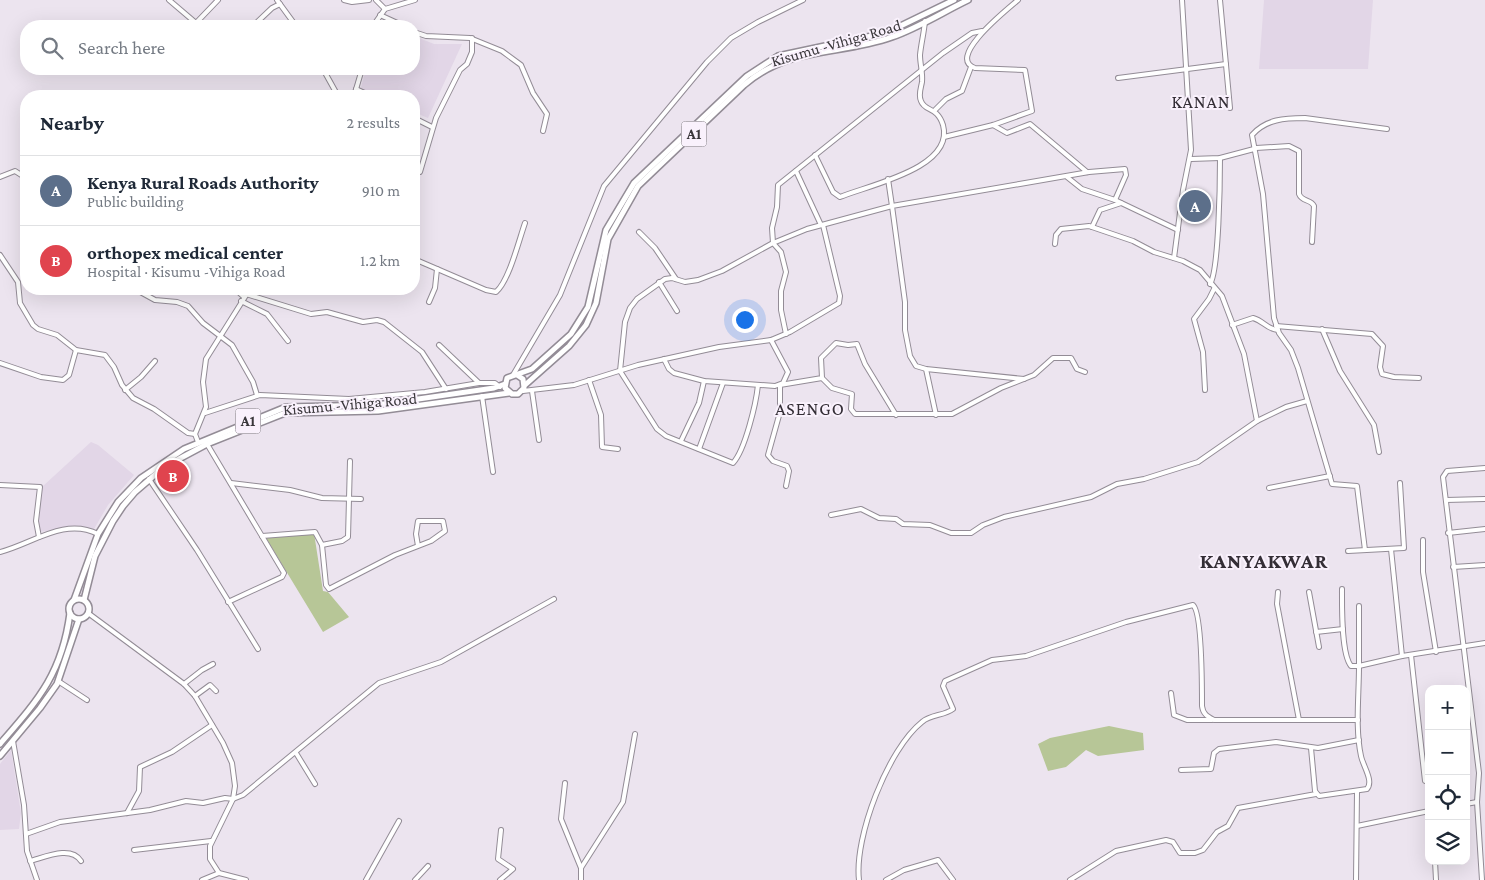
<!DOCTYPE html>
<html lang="en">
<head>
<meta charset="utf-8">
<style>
	body { margin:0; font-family:"Crimson Pro",serif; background:#f6f6f7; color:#1f2937 }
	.controls { position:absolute; right:15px; bottom:15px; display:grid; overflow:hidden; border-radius:10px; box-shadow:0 5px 20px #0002 }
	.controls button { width:45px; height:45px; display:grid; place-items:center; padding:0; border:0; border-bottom:1px solid #e0e1e3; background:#fff; color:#1f2937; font:25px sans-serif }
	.you { position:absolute; left:744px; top:319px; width:18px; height:18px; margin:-12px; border:4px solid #fff; border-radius:50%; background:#1a73e8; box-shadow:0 0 0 8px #1a73e833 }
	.badge { display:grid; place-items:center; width:32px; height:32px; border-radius:50%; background:#db2777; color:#fff; font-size:16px; font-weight:700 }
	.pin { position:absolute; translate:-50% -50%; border:2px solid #fff; box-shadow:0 1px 5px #0006 }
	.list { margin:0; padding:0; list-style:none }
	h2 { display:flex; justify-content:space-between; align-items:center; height:65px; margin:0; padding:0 20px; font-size:21px }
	h2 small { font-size:16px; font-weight:400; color:#747a83 }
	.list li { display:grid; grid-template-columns:32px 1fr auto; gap:15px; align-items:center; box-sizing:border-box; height:70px; padding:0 20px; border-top:1px solid #e0e1e3 }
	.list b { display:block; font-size:19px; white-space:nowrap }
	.list p { margin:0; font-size:16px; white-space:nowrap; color:#747a83 }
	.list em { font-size:16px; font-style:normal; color:#747a83 }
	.icon { flex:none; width:28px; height:28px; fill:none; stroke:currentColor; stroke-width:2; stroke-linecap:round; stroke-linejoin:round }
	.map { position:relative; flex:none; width:1485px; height:880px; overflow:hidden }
	.search { position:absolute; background:#fff; box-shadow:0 5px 20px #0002; left:20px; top:20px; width:400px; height:55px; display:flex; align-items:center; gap:12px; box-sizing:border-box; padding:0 18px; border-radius:20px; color:#747a83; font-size:19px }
	.panel { position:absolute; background:#fff; box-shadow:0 5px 20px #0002; left:20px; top:90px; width:400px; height:205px; border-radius:20px }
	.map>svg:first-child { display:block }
	.built { fill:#e2d6e7 }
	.green { fill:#b7c697 }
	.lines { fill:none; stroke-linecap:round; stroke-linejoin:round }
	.minor-casing { stroke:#938c96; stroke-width:6 }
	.highway-casing { stroke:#938c96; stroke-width:8 }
	.minor { stroke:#fff; stroke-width:4 }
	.highway { stroke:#fff; stroke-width:5 }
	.labels { text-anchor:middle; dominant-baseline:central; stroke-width:4; stroke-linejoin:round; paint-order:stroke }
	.shield { fill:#f9f1fc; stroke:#736f75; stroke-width:1 }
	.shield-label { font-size:15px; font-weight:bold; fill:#3a373b }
	.street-label { font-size:16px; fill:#3a373b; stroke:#f9f1fc }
	.neighbourhood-label { font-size:18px; letter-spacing:1px; fill:#342e36; stroke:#f9f1fc }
	.district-label { font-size:21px; font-weight:bold; letter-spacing:1px; fill:#342e36; stroke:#f9f1fc }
</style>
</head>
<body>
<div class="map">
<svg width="1485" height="880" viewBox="0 0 1485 880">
	<rect width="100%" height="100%" fill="#ece4ef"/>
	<!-- built -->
	<g class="built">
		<polygon points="1264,0 1373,0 1368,69 1259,69"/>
		<polygon points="414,36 434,44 462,44 428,118 414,112 414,96 374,96 360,91 366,69 414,69"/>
		<polygon points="91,442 98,445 134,475 108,505 94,529 65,528 40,532 37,509 42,487"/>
		<polygon points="11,750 21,813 19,829 0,830 0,764"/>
	</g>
	<!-- green -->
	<g class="green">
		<polygon points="314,533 323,591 328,592 349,617 323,632 266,538"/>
		<polygon points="1109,726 1143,733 1144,750 1098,756 1086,750 1066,767 1048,771 1038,744 1050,738"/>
	</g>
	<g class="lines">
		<defs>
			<g id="minor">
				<polyline points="169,0 196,23 218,0"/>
				<polyline points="277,0 296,26"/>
				<polyline points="344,0 352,2 369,0"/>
				<polyline points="376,0 385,9"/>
				<polyline points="1220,0 1230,108"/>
				<polyline points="380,15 404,26"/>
				<polyline points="253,26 272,8 280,4"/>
				<polyline points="373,26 385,9 415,0"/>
				<polyline points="414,32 426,36 470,38 502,51 521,65 533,93 547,114 543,131"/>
				<polyline points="323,69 338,96"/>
				<polyline points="1118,78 1226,64"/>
				<polyline points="356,89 371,96"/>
				<polyline points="354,96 362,69"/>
				<polyline points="935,110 946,99 962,91 971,67"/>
				<polyline points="414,118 432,127"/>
				<polyline points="993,125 1007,133 1030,124 1087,172"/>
				<path d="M944,137L993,125L1032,111L1025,70L975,68C945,58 1009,8 1018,0"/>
				<path d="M1256,148L1289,146L1299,151V194C1302,202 1311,199 1314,206L1312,242"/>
				<path d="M815,155L833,192L840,197C869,185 955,168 943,125C937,106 925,112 921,101C918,95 921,88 922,82C923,73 920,64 920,55C921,44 924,33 925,21"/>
				<polyline points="1191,159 1220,158 1254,149"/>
				<polyline points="796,171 821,225"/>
				<polyline points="420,172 436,118 460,70 467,64 472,52 472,38"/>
				<polyline points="0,177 15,171 26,178"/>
				<polyline points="1067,177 1082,189 1115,200 1178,230"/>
				<polyline points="1092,227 1100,210 1121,203"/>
				<polyline points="639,232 655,248 676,279"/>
				<polyline points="1055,244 1056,235 1061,229 1089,226 1133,241 1154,252 1183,261 1200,270 1222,296 1244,354 1257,421"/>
				<polyline points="0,255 18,282 20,303 33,325 38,329 57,335 76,350 105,355 114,367 122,385 133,398 154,409 188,433 195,434"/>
				<polyline points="1174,258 1183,190 1191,150 1182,0"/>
				<path d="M414,259L486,290L496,292C509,281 519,240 525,223"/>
				<polyline points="659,282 677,311"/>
				<path d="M1210,284C1219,271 1220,179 1220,158"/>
				<polyline points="135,289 155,300 177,302 188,306 203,323 232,345 253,382 257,395"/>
				<polyline points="235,289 244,297"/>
				<polyline points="246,294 311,314 327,312 363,322 377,320 384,322 422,352 446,389"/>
				<polyline points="241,301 267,314 288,341"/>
				<polyline points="429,302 435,288 437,269"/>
				<path d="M1232,325L1253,318C1264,321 1266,329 1278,330"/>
				<polyline points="1276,326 1372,334 1383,346 1380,367 1382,374 1394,377 1419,378"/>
				<polyline points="1322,329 1340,371 1374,425 1379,452"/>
				<polyline points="786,334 781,310 781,291 786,272 781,252 773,243 772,228 777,207 778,185 943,53 972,33 982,31"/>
				<polyline points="439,345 479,383"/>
				<polyline points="664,359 669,369 674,373 704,381 775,386 783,383 788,372 771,340"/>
				<polyline points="0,363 41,377 63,380 69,375 76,350"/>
				<polyline points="926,369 936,415"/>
				<polyline points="513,375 560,295 604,186 707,62 731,38 758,22 803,0"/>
				<polyline points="822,378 832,388 852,394 851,409 855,414 952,414 1001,388 1034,375 1053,358 1071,358 1077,369 1085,372"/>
				<polyline points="1024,379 926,369 916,366 910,356 905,330 905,302 892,206 1089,172 1125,169 1126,175 1115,200"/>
				<polyline points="589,380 601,415 602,447 618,449"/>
				<path d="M758,385C756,404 745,450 733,463L666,436L657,429L620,371L625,322L630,308L637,299L665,279L672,278L685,282L698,280L722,271L773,243L807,229L892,206L888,179"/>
				<polyline points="125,390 141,377 155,361"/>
				<polyline points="1205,390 1203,352 1194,319 1209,299 1214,289"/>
				<polyline points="523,391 574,385 638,365 719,347 771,340 790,332 839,303 840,296 823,225"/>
				<polyline points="532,391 539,440"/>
				<polyline points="482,396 493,472"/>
				<polyline points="205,413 260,395 349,399 425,392 479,383 495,383 500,387"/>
				<polyline points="681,441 699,403 704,381"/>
				<polyline points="198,442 195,434 206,407 203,382 206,359 250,289"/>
				<polyline points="207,444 284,573 282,577 228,602"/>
				<polyline points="699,449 723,383"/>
				<polyline points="149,479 197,550 258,649"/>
				<polyline points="231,483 290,490 322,498 361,499"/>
				<polyline points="0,485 40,487 36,521 39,537"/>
				<polyline points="786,486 789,471 787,466 773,461 768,455 780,412 780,385 822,378 821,358 836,343 848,345 857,344 865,364 896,415"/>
				<polyline points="1269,488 1330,476"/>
				<polyline points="1446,500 1485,499"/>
				<polyline points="831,515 861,509 879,518 896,519 903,524 930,525 951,533 971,533 983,525 1004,517 1091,497 1117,484 1144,479 1198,462 1257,421 1286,407 1307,401"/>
				<polyline points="1448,533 1485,529"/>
				<polyline points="262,536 315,532 322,545 326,585 329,589 395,555 431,541 445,531 443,521 418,521 416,534 418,546"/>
				<polyline points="1423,540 1423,572 1436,652"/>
				<polyline points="322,545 342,541 348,537 350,461"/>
				<polyline points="1391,549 1402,656"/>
				<path d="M1365,550L1357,486L1332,484L1298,368L1291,350L1279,333L1274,318L1263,194L1252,135C1266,119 1285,118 1305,118L1387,129"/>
				<polyline points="1348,551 1404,548 1400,483"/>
				<path d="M0,552C32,544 64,517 98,534"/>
				<polyline points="1453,567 1485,565"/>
				<path d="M1342,589C1342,606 1341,654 1351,666H1359V606"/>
				<polyline points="1278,592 1277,604 1299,720"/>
				<polyline points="1309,592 1319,647"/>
				<polyline points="88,613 184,684 195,696 223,743 232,763 235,786 233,799 210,846 210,859 219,873 246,880"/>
				<polyline points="1316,632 1343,629"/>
				<polyline points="1411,655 1425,781"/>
				<polyline points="58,681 87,700"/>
				<polyline points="184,684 202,670 213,664"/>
				<polyline points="1171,693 1174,715 1187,720 1212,720"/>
				<polyline points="195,696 210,685 216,691"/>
				<polyline points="13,741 24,805 27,851 37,880"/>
				<path d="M1311,748L1315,791L1319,796L1367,789C1374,781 1363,766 1361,756C1355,728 1359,696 1359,666L1402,656L1485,643"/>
				<polyline points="296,753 315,784"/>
				<polyline points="1181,770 1211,769 1214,753 1219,749 1276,742 1318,748 1359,740"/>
				<polyline points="565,783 561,819 581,868"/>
				<polyline points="1466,804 1477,802"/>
				<polyline points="127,813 139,791 140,767 172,752 212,725"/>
				<polyline points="1357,826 1429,811"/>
				<polyline points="26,834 60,822 150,810 186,801 203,803 225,798 233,799 243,795 379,683 441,662 554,599"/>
				<polyline points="134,850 211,841"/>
				<path d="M30,861C45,857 71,845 81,861"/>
				<polyline points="1435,861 1436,880"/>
				<polyline points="202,880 219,873"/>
				<polyline points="366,880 399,821"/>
				<polyline points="415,880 428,866"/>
				<polyline points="500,880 513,869 498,859 501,830"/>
				<polyline points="581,880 581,868 623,802 635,734"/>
				<path d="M859,880C854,837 888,749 922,722C931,714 944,716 953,709L943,686L945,681L992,660L1026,656L1126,622L1193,605C1202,613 1202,690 1202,706C1203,714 1207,716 1214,720H1358"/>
				<polyline points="886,880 904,870 938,860 953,880"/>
				<polyline points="1070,880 1116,851 1166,840 1173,842 1180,853 1195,853 1203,850 1217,832 1228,826 1238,808 1316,794"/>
				<polyline points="1356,880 1357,792"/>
				<polyline points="1482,880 1477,802 1479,773 1443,477 1447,471 1485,468"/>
			</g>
			<g id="highway">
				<polyline points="517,375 523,379 524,388 518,394 512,394 505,388 507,378 532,369 571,334 588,307 606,230 634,183 747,76 778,56 886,33 954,0"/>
				<path d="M525,385L569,346L586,325L596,303L608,239L638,186L744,85C791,45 839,56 892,37C918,28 943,12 968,0"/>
				<circle cx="79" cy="609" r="10"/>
				<polyline points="74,600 98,534 118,502 141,478 184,449 286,407 377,405 494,388 505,384"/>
				<polyline points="84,600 95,556 113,521 123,506 135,492 164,467 207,444 285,413 378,411 509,393"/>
				<path d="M0,744C38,700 62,674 70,613"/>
				<polyline points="0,756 40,708 57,684 79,619"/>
			</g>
		</defs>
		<!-- minor casing -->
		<use href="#minor" class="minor-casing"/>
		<!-- highway casing -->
		<use href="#highway" class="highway-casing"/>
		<!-- minor -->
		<use href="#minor" class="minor"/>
		<!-- highway -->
		<use href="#highway" class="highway"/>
	</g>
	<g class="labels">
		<!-- shield labels -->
		<g class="shield">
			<rect x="681.5" y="121.5" width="25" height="25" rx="4"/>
			<rect x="235.5" y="408.5" width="25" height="25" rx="4"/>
		</g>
		<g class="shield-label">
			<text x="694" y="134">A1</text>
			<text x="248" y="421">A1</text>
		</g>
		<!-- street labels -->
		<g class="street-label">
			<text transform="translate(836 43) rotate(-16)">Kisumu -Vihiga Road</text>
			<text transform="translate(350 404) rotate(-5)">Kisumu -Vihiga Road</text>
		</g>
		<!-- neighbourhood labels -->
		<g class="neighbourhood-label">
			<text x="1201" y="102">KANAN</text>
			<text x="810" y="409">ASENGO</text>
		</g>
		<!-- district labels -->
		<g class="district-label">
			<text x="1264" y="561">KANYAKWAR</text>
		</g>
	</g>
</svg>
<div class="controls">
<button>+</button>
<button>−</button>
<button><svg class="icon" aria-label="locate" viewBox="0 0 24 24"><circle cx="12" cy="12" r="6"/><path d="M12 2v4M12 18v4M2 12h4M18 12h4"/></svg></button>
<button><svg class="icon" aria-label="layers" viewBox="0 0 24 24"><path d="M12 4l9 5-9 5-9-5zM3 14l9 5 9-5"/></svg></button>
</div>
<div class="you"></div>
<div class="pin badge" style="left:1195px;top:206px;background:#5c6f8a">A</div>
<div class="pin badge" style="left:173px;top:476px;background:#e0444e">B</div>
<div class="search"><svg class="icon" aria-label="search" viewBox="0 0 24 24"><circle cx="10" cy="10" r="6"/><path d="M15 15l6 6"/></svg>Search here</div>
<section class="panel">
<h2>Nearby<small>2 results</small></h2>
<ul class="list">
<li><span class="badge" style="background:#5c6f8a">A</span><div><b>Kenya Rural Roads Authority</b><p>Public building</p></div><em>910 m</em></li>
<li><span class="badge" style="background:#e0444e">B</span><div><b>orthopex medical center</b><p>Hospital · Kisumu -Vihiga Road</p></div><em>1.2 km</em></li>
</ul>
</section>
</div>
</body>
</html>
